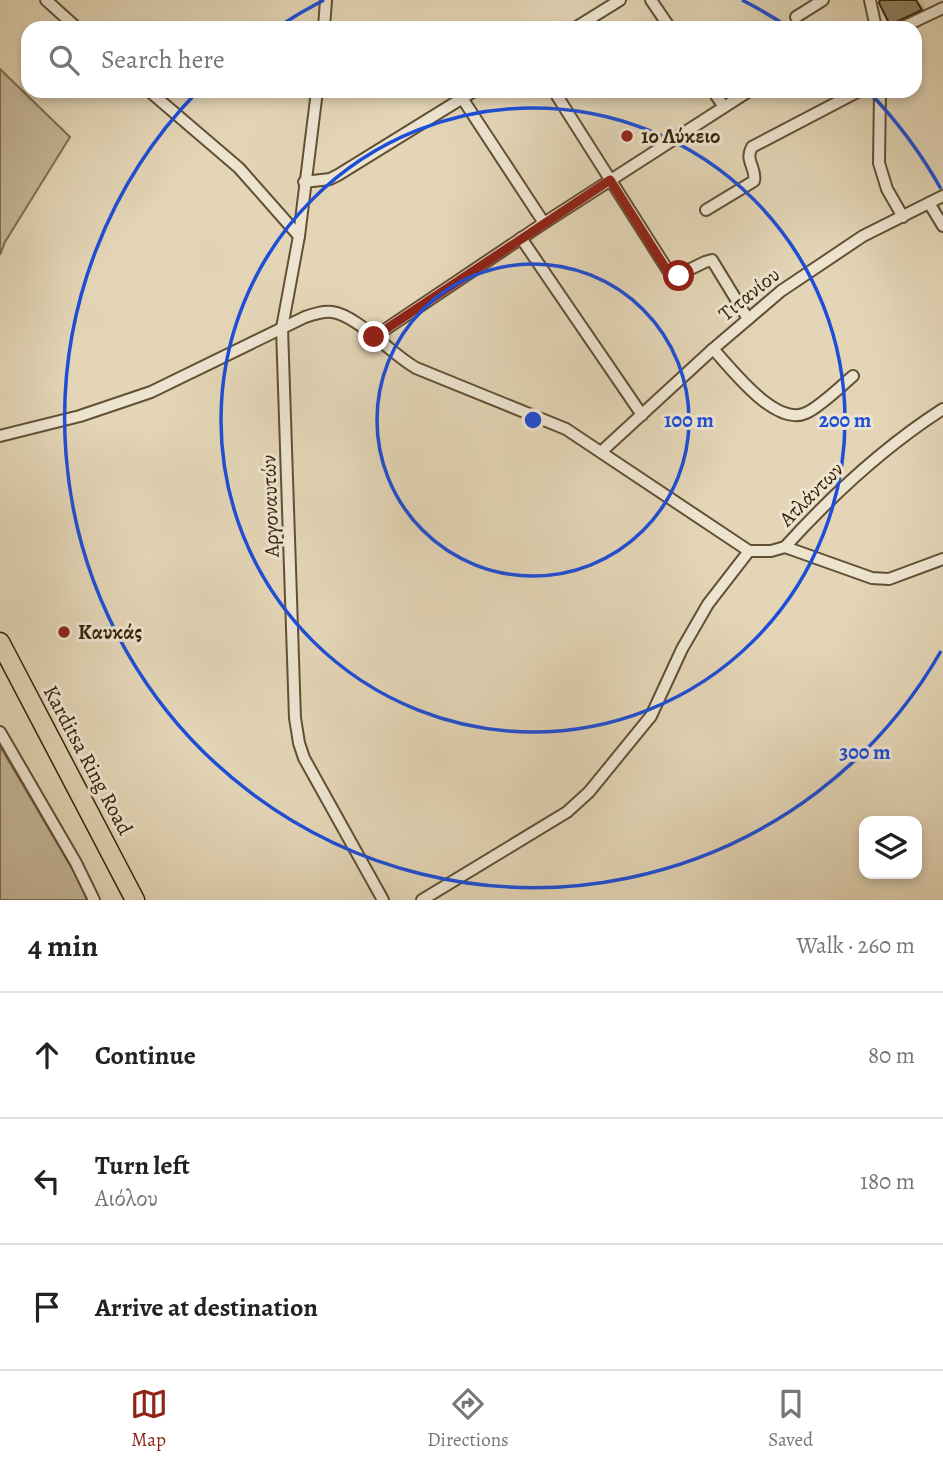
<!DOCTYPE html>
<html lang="en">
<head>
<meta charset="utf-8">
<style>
	body { margin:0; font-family:Alegreya,serif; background:#f6f6f6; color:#222 }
	.controls { position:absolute; right:21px; bottom:21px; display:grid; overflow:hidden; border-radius:14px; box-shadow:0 4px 10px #0003 }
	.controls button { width:63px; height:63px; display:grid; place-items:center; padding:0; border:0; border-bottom:2px solid #e0e0e0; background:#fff; color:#222; font:35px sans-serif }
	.stop { position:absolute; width:21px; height:21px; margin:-16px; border:5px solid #8f2418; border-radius:50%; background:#fff }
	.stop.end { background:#8f2418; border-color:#fff; box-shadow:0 2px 7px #0008 }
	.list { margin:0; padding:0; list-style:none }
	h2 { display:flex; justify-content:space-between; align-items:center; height:91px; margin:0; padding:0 28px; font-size:30px }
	h2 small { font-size:23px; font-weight:400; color:#767676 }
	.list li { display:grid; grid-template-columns:46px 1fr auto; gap:21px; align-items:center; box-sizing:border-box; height:126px; padding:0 28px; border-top:2px solid #e0e0e0 }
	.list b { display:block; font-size:26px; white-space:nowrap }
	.list p { margin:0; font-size:23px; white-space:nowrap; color:#767676 }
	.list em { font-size:23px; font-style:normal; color:#767676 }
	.icon { flex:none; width:38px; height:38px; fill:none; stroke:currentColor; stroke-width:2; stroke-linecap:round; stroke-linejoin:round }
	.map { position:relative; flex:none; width:943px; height:900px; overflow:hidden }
	.search { position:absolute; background:#fff; box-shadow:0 4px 10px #0003; left:21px; right:21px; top:21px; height:77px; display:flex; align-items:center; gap:18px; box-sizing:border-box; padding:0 24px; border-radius:21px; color:#767676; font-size:26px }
	.sheet { height:469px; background:#fff }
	nav { display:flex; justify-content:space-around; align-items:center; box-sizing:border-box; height:98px; border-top:2px solid #e0e0e0; background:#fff; font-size:19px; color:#767676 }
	nav a { display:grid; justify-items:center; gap:4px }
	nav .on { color:#8f2418 }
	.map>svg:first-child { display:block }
	.green { fill:#c6b799; stroke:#7e6d51; stroke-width:2 }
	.building { fill:#908063; stroke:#372309; stroke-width:2; filter:url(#shadow) }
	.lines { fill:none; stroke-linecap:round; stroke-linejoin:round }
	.street-casing { stroke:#625034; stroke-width:14 }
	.primary-casing { stroke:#372309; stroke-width:21 }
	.street { stroke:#ede4d0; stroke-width:10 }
	.primary { stroke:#e3d5b6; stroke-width:18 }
	.route { stroke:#8f2418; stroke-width:9 }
	.ring { fill:none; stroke:#1d4ed8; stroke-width:3.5 }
	.poi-dot { fill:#8f2418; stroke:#ede4d0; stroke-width:2.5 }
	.labels { text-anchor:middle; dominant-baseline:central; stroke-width:6; stroke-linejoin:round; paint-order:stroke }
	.poi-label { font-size:21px; font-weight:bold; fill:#372309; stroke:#ede4d0; text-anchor:start }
	.street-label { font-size:21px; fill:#372309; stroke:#ede4d0 }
	.centre { fill:#1d4ed8; stroke:#ede4d0; stroke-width:3.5 }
	.ring-label { font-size:21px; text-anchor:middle; font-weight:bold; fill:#1d4ed8; stroke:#ede4d0; stroke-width:6; stroke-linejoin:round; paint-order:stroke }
</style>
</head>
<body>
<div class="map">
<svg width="943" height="900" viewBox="0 0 943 900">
	<defs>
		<filter id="shadow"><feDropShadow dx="3.5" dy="3.5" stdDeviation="2" flood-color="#0004"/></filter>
	</defs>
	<rect width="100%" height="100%" fill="#e3d5b6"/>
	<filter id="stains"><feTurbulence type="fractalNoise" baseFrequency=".00286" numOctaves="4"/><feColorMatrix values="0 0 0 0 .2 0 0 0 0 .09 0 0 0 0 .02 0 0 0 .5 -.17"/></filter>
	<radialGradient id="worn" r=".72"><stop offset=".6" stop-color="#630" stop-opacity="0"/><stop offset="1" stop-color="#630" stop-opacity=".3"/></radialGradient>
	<!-- green -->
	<g class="green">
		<polygon points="0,69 70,137 5,242 0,255"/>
		<polygon points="0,746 81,884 87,900 0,900"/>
	</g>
	<!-- building -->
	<polygon class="building" points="880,0 916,0 922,10 890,25 879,3"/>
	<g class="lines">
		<defs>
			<g id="street">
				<polyline points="46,0 77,28"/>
				<polyline points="651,0 670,28"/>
				<polyline points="870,0 876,28"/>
				<polyline points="796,17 823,0"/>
				<polyline points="324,28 326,0"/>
				<polyline points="575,28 620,0"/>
				<polyline points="901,28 943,8"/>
				<polyline points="149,91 239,168 299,236"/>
				<polyline points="317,91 299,236 282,328 295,718 299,743 304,758 383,900"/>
				<polyline points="554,91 669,272 676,276 705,262 712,260 748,319"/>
				<polyline points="713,91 724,107"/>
				<polyline points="880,91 879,163 887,189 903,217"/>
				<polyline points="462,98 544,223"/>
				<polyline points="304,182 330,179 338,175 474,91"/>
				<polyline points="929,203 943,226"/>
				<path d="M706,210L754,181C757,168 744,161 752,147L859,91"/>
				<polyline points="521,238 642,415"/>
				<polyline points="374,337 544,223 749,91"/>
				<path d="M713,349C732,369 775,427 806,413C821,406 840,387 853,376"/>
				<path d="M0,436L80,416L151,392L305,317C314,314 323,311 332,312C357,315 392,355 416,368L566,429L749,551H771L785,547C832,495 884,447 943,409"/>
				<polyline points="601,452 713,349 781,291 863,236 943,196"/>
				<polyline points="785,547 872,578 889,579 943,559"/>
				<polyline points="0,732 76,863 94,900"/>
				<polyline points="422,900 567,812 589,792 651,716 682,649 708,604 749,551"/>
			</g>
			<polyline id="primary" points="0,642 135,900"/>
		</defs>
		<!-- street casing -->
		<use href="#street" class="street-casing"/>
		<!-- primary casing -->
		<use href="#primary" class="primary-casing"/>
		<!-- street -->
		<use href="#street" class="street"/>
		<!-- primary -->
		<use href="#primary" class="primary"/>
	</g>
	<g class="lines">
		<!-- route -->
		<polyline class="route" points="374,337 610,180 668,272 674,276 679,276"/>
	</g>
	<!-- distance rings -->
	<g class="ring">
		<circle cx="533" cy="420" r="156"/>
		<circle cx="533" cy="420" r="312"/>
		<path d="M941 651A469 469 0 1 1 198 91M278 27A469 469 0 0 1 324 0M742 0A469 469 0 0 1 788 27M868 91A469 469 0 0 1 941 189"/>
	</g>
	<!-- markers -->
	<g class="poi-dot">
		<circle cx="627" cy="136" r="7"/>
		<circle cx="64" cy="632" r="7"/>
	</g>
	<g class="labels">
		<!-- poi labels -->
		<g class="poi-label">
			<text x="641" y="136">1ο Λύκειο</text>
			<text x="78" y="632">Καυκάς</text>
		</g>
		<!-- street labels -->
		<g class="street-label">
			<text transform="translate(749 294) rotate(-39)">Τιτανίου</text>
			<text transform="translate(811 494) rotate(-45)">Ατλάντων</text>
			<text transform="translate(270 506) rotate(-92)">Αργοναυτών</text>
			<text transform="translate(88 760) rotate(62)">Karditsa Ring Road</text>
		</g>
	</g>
	<circle cx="533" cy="420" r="10" class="centre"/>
	<g class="ring-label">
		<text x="689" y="427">100 m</text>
		<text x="845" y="427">200 m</text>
		<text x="865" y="759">300 m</text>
	</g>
	<rect width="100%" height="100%" filter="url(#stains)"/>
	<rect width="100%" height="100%" fill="url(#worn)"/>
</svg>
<div class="controls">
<button><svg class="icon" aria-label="layers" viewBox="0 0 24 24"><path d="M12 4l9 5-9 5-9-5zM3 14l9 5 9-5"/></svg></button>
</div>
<div class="stop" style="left:679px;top:276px"></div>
<div class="stop end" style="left:374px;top:337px"></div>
<div class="search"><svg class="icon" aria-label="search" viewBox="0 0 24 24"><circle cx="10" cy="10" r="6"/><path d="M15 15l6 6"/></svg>Search here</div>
</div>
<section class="sheet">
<h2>4 min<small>Walk · 260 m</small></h2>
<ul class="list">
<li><svg class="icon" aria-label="ahead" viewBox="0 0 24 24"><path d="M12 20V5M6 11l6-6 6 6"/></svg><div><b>Continue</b></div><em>80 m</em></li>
<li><svg class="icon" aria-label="left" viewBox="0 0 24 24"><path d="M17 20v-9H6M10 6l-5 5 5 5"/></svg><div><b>Turn left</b><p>Αιόλου</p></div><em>180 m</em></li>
<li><svg class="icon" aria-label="arrive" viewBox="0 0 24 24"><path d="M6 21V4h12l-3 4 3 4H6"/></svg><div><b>Arrive at destination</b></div></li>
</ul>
</section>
<nav>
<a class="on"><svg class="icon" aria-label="map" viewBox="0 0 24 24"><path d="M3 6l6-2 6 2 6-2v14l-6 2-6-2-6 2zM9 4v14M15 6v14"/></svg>Map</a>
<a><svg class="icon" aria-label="directions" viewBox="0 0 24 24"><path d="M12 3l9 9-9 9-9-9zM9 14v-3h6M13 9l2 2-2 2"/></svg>Directions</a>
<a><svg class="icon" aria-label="saved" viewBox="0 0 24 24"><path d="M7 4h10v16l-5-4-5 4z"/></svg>Saved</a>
</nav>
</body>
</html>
